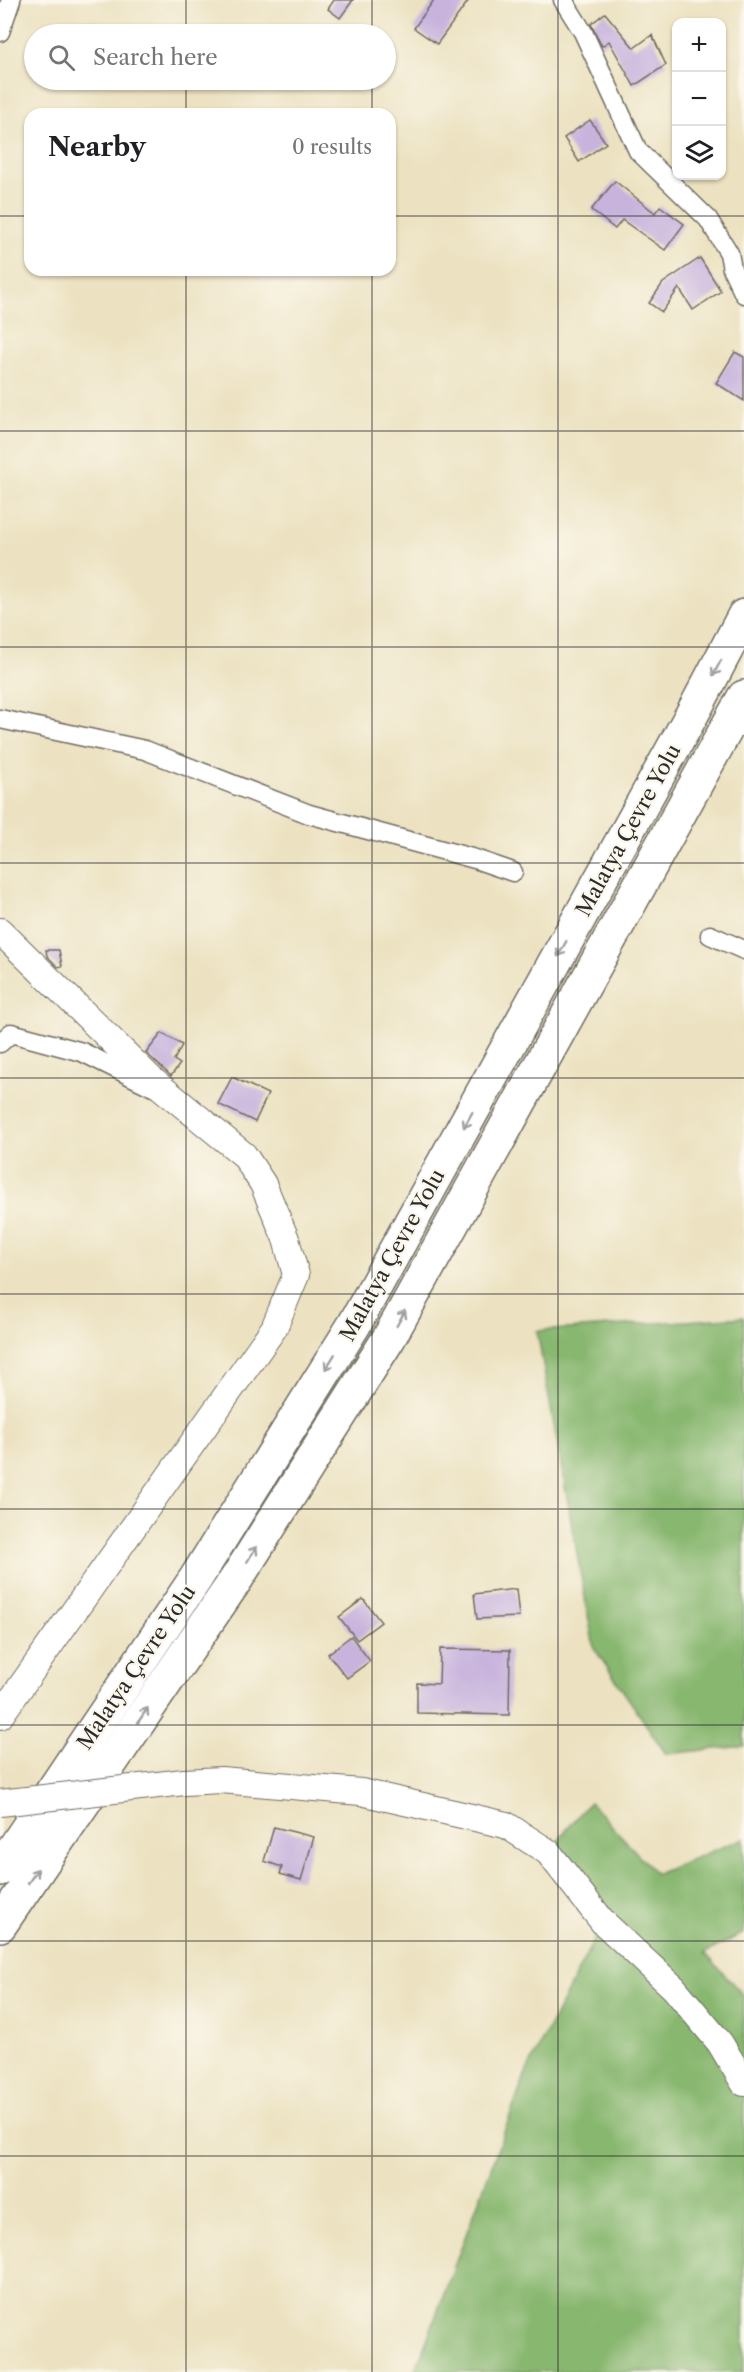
<!DOCTYPE html>
<html lang="en">
<head>
<meta charset="utf-8">
<style>
	body { margin:0; font-family:"Libre Caslon Text",serif; background:#f2f2f2; color:#202124 }
	.controls { position:absolute; right:18px; top:18px; display:grid; overflow:hidden; border-radius:12px; box-shadow:0 2px 4px #0004 }
	.controls button { width:54px; height:54px; display:grid; place-items:center; padding:0; border:0; border-bottom:2px solid #e0e0e0; background:#fff; color:#202124; font:30px sans-serif }
	.list { margin:0; padding:0; list-style:none }
	h2 { display:flex; justify-content:space-between; align-items:center; height:78px; margin:0; padding:0 24px; font-size:26px }
	h2 small { font-size:20px; font-weight:400; color:#757577 }
	.icon { flex:none; width:33px; height:33px; fill:none; stroke:currentColor; stroke-width:2; stroke-linecap:round; stroke-linejoin:round }
	.map { position:relative; flex:none; width:744px; height:2372px; overflow:hidden }
	.search { position:absolute; background:#fff; box-shadow:0 2px 4px #0004; left:24px; top:24px; width:372px; height:66px; display:flex; align-items:center; gap:15px; box-sizing:border-box; padding:0 21px; border-radius:33px; color:#757577; font-size:22px }
	.panel { position:absolute; background:#fff; box-shadow:0 2px 4px #0004; left:24px; top:108px; width:372px; height:168px; border-radius:18px }
	.map>svg:first-child { display:block }
	.forest { fill:#88b770; stroke:#5a714e; stroke-width:1.5 }
	.building { fill:#c8b3dd }
	.lines { fill:none; stroke-linecap:round; stroke-linejoin:round }
	.street-casing { stroke:#6f6b60; stroke-width:21 }
	.secondary-casing { stroke:#6f6b60; stroke-width:28 }
	.highway-casing { stroke:#6f6b60; stroke-width:36 }
	.street { stroke:#fff; stroke-width:18 }
	.secondary { stroke:#fff; stroke-width:26 }
	.highway { stroke:#fff; stroke-width:33 }
	.secondary-bridge-casing { stroke:#6f6b60; stroke-width:28; stroke-linecap:butt }
	.secondary-bridge { stroke:#fff; stroke-width:26 }
	.oneway { stroke:#a0a0a0 }
	.grid { fill:none; stroke:#2b2b2b; stroke-width:1.5; stroke-opacity:0.55 }
	.labels { text-anchor:middle; dominant-baseline:central; stroke-width:4.5; stroke-linejoin:round; paint-order:stroke }
	.street-label { font-size:21px; fill:#2b2b2b; stroke:#fbf7ec }
</style>
</head>
<body>
<div class="map">
<svg width="744" height="2372" viewBox="0 0 744 2372">
	<rect width="100%" height="100%" fill="#fbf7ec"/>
	<filter id="ink" filterUnits="userSpaceOnUse"><feTurbulence type="fractalNoise" baseFrequency=".0167" numOctaves="2"/><feDisplacementMap in="SourceGraphic" scale="12" xChannelSelector="R" yChannelSelector="G"/><feConvolveMatrix kernelMatrix="1 2 1 2 8 2 1 2 1" color-interpolation-filters="sRGB"/></filter>
	<filter id="wash" filterUnits="userSpaceOnUse"><feTurbulence type="fractalNoise" baseFrequency=".008" numOctaves="4" result="noise"/><feDisplacementMap in="SourceGraphic" scale="24" xChannelSelector="R" yChannelSelector="G"/><feGaussianBlur stdDeviation="1.35" result="paint"/><feColorMatrix in="noise" values="0 0 0 0 0 0 0 0 0 0 0 0 0 0 0 0 0 1.4 0 .05"/><feComposite in="paint" operator="in"/></filter>
	<g filter="url(#wash)">
		<rect width="100%" height="100%" fill="#ece2c1"/>
		<!-- forest -->
		<g class="forest">
			<polygon points="744,1317 744,1746 666,1754 594,1648 537,1331"/>
			<polygon points="590,1802 656,1874 744,1838 744,1933 705,1953 744,1996 744,2372 415,2372 526,2073 603,1922 548,1852"/>
		</g>
		<g id="blocks">
			<!-- building -->
			<g class="building">
				<polygon points="334,0 353,0 340,18 328,9"/>
				<polygon points="434,0 469,0 437,44 414,28"/>
				<polygon points="605,13 634,48 652,35 666,65 634,86 609,41 602,46 591,24"/>
				<polygon points="590,120 606,143 579,162 564,138"/>
				<polygon points="615,181 655,213 660,206 684,224 665,250 622,220 615,229 591,210"/>
				<polygon points="700,258 721,291 693,310 679,288 662,312 649,303 663,283"/>
				<polygon points="735,352 744,357 744,401 716,383"/>
				<polygon points="46,950 59,950 62,966 58,967 47,956"/>
				<polygon points="162,1033 182,1045 174,1060 180,1064 171,1076 146,1053"/>
				<polygon points="232,1077 268,1094 255,1122 218,1104"/>
				<polygon points="516,1589 519,1617 477,1619 474,1594"/>
				<polygon points="363,1599 381,1622 357,1640 339,1617"/>
				<polygon points="351,1636 370,1661 347,1678 328,1654"/>
				<polygon points="440,1649 510,1650 509,1715 417,1713 417,1683 439,1684"/>
				<polygon points="274,1827 314,1837 301,1880 280,1874 282,1867 264,1861"/>
			</g>
		</g>
	</g>
	<g filter="url(#ink)">
		<use href="#blocks" fill-opacity="0" stroke="#6f6b60" stroke-width="1.5"/>
		<g class="lines">
			<defs>
				<g id="street">
					<polyline points="563,0 583,32 638,151 708,219 729,253 732,269 744,294"/>
					<polyline points="0,32 11,0"/>
					<polyline points="0,719 145,750 309,814 475,859 513,872"/>
					<polyline points="710,935 744,950"/>
					<polyline points="0,1043 11,1033 82,1052 153,1087"/>
				</g>
				<g id="secondary">
					<polyline points="0,931 151,1079 244,1155 263,1184 286,1239 296,1275 274,1328 0,1716"/>
					<polyline points="184,1782 221,1780 361,1792 506,1825 548,1852 603,1922 674,1988 720,2043 744,2083"/>
				</g>
				<g id="highway">
					<polyline points="0,1869 196,1578 354,1325 696,707 744,616"/>
					<polyline points="0,1925 237,1578 389,1338 744,697"/>
				</g>
			</defs>
			<!-- street casing -->
			<use href="#street" class="street-casing"/>
			<!-- secondary casing -->
			<use href="#secondary" class="secondary-casing"/>
			<!-- highway casing -->
			<use href="#highway" class="highway-casing"/>
			<!-- street -->
			<use href="#street" class="street"/>
			<!-- secondary -->
			<use href="#secondary" class="secondary"/>
			<!-- highway -->
			<use href="#highway" class="highway"/>
			<defs>
				<polyline id="secondary-bridge" points="0,1803 184,1782"/>
			</defs>
			<!-- secondary-bridge casing -->
			<use href="#secondary-bridge" class="secondary-bridge-casing"/>
			<!-- secondary-bridge -->
			<use href="#secondary-bridge" class="secondary-bridge"/>
		</g>
		<!-- one-way arrows -->
		<defs><path id="oneway-shaft" d="M-6 0H5M1.5-3L5.5 0L1.5 3" fill="none" stroke-width="1.6" stroke-linecap="round" stroke-linejoin="round" transform="scale(1.5)"/></defs>
		<g class="oneway">
			<use href="#oneway-shaft" transform="translate(717 668) rotate(118)"/>
			<use href="#oneway-shaft" transform="translate(562 949) rotate(119)"/>
			<use href="#oneway-shaft" transform="translate(468 1120) rotate(119)"/>
			<use href="#oneway-shaft" transform="translate(401 1318) rotate(-61)"/>
			<use href="#oneway-shaft" transform="translate(330 1362) rotate(122)"/>
			<use href="#oneway-shaft" transform="translate(252 1554) rotate(-58)"/>
			<use href="#oneway-shaft" transform="translate(143 1715) rotate(-56)"/>
			<use href="#oneway-shaft" transform="translate(33 1876) rotate(-56)"/>
		</g>
	</g>
	<!-- grid -->
	<path class="grid" d="M186,0V34M372,0V34M558,0V2372M186,80V114M372,80V114M0,216H30M390,216H744M186,270V2372M372,270V2372M0,431H744M0,647H744M0,863H744M0,1078H744M0,1294H744M0,1509H744M0,1725H744M0,1941H744M0,2156H744"/>
	<g class="labels">
		<!-- street labels -->
		<g class="street-label">
			<text transform="translate(628 830) rotate(-61)">Malatya Çevre Yolu</text>
			<text transform="translate(392 1255) rotate(-61)">Malatya Çevre Yolu</text>
			<text transform="translate(136 1667) rotate(-56)">Malatya Çevre Yolu</text>
		</g>
	</g>
</svg>
<div class="controls">
<button>+</button>
<button>−</button>
<button><svg class="icon" aria-label="layers" viewBox="0 0 24 24"><path d="M12 4l9 5-9 5-9-5zM3 14l9 5 9-5"/></svg></button>
</div>
<div class="search"><svg class="icon" aria-label="search" viewBox="0 0 24 24"><circle cx="10" cy="10" r="6"/><path d="M15 15l6 6"/></svg>Search here</div>
<section class="panel">
<h2>Nearby<small>0 results</small></h2>
<ul class="list">
</ul>
</section>
</div>
</body>
</html>
